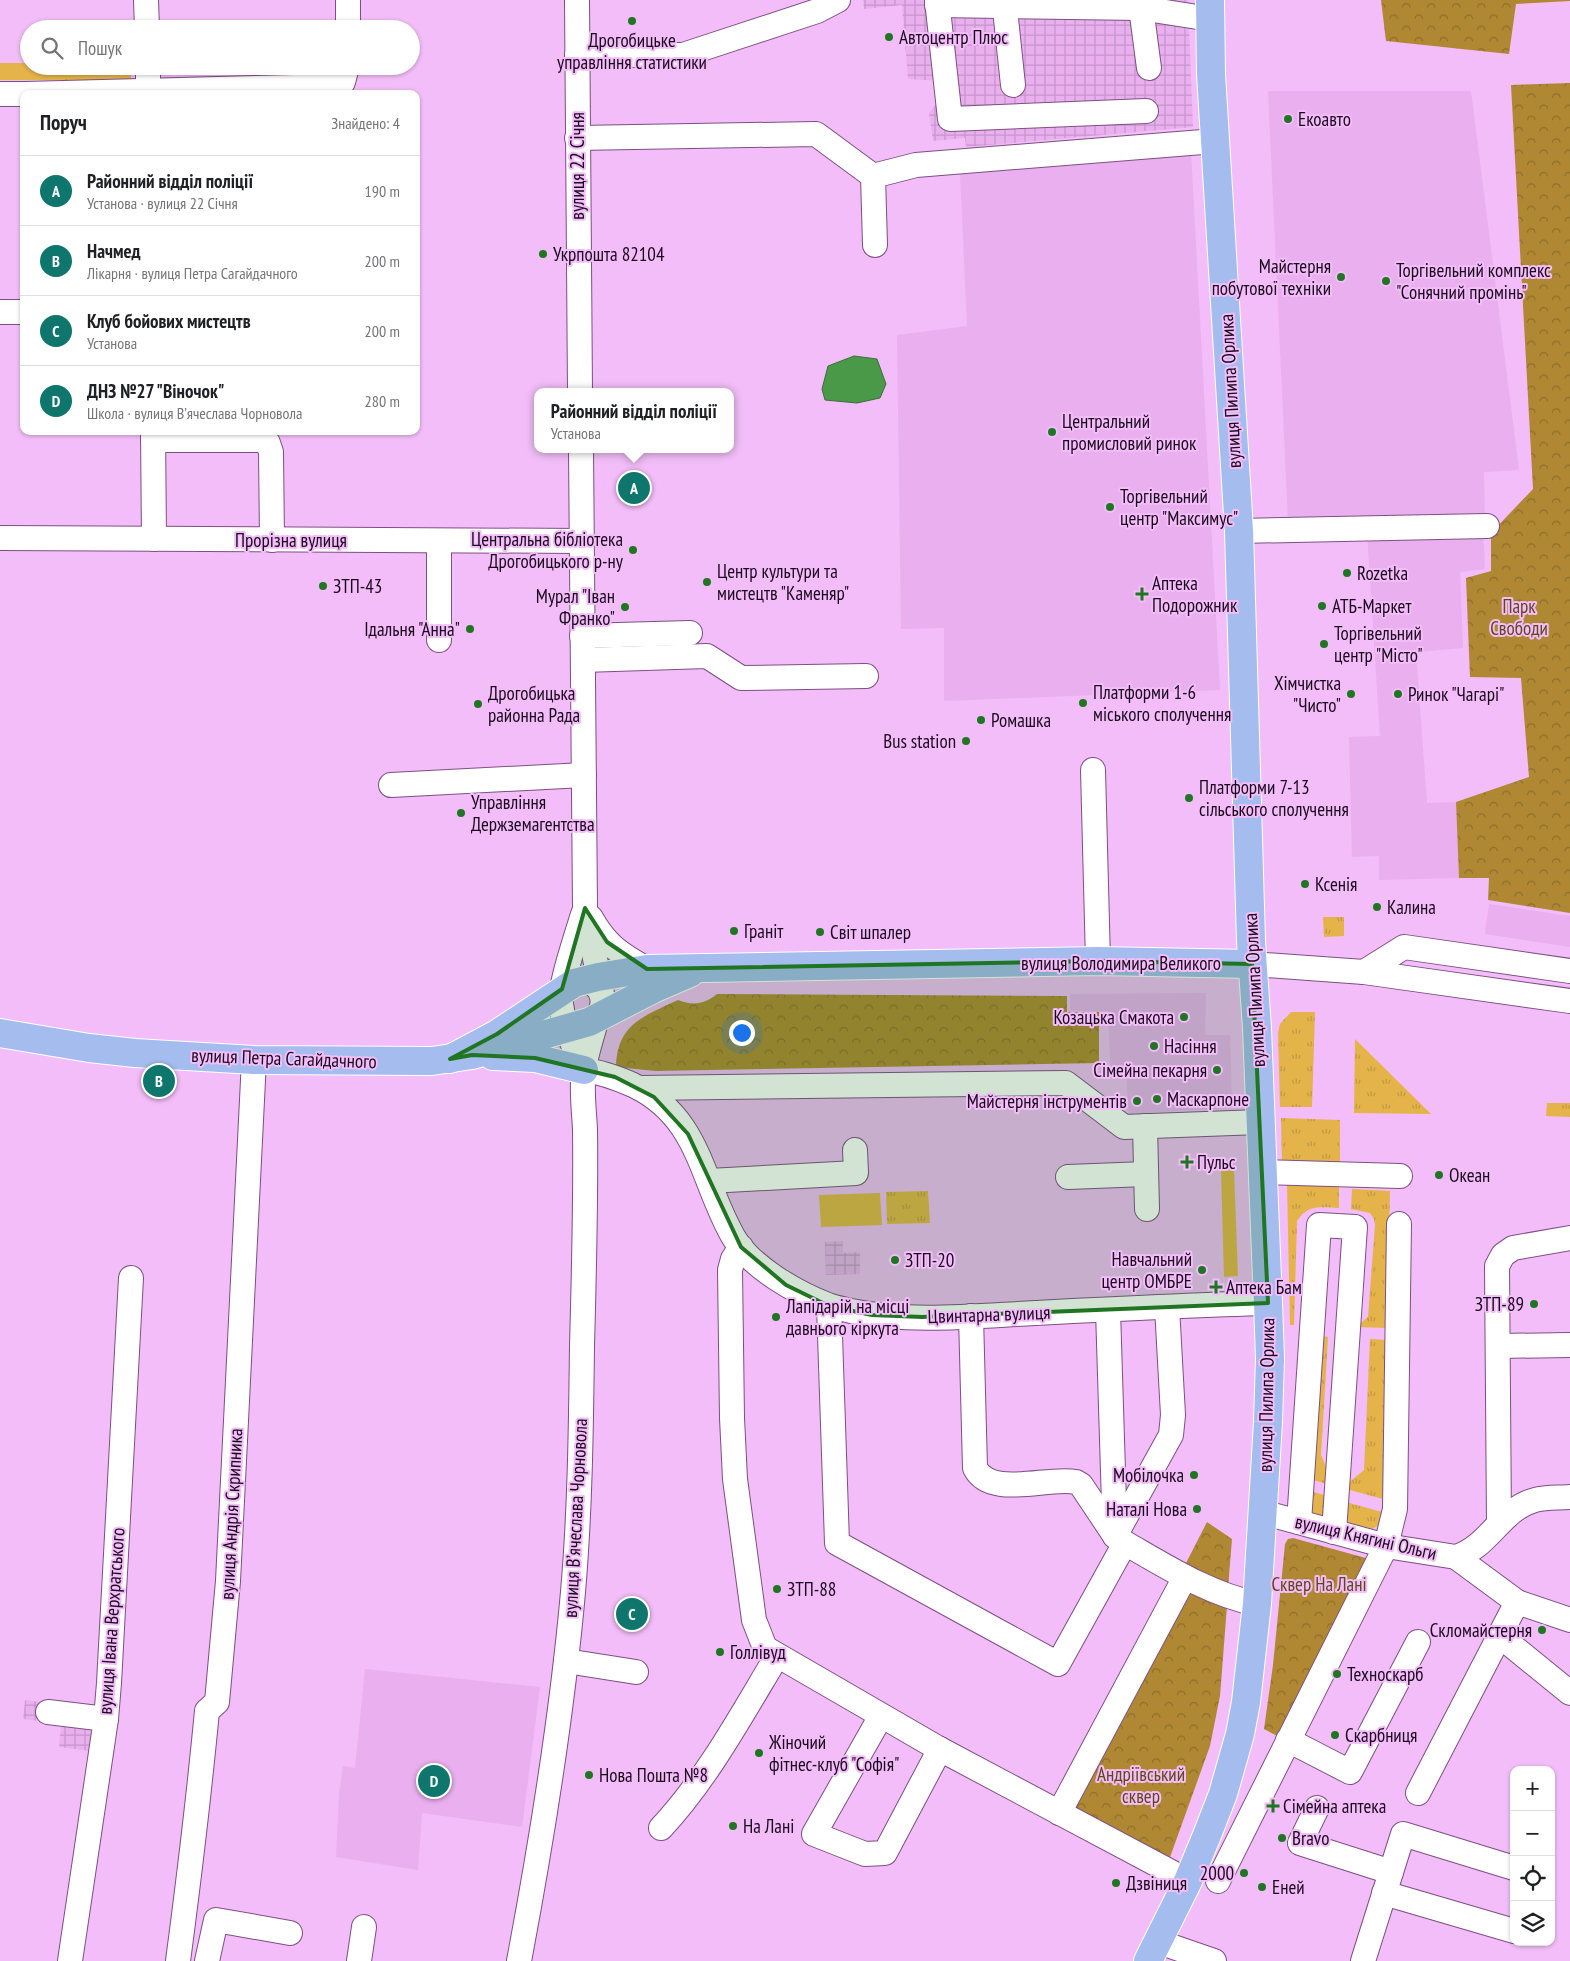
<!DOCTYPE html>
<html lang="uk">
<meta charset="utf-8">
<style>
:root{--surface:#fff;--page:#f6f6f6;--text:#202124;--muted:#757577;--line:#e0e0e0;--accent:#0f766e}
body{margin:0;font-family:"PT Sans Narrow",sans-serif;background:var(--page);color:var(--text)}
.controls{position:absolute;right:15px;bottom:15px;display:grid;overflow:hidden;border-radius:10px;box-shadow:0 1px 4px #0004}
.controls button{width:45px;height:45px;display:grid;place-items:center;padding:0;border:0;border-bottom:1px solid var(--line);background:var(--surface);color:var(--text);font:25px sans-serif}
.you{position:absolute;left:741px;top:1032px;width:18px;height:18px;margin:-12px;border:4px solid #fff;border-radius:50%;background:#1a73e8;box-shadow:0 0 0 8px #1a73e833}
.badge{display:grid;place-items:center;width:32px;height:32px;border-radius:50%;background:var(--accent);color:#fff;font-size:16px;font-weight:700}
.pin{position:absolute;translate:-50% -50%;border:2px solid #fff;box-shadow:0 1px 5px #0006}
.popup{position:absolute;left:534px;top:388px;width:200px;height:65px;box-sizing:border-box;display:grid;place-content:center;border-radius:10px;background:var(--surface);filter:drop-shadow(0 1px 4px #0005);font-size:16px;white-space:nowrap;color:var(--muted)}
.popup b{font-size:19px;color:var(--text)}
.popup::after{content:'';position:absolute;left:50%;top:100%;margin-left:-10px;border:10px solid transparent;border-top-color:var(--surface)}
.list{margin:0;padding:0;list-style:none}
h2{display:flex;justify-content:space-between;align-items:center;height:65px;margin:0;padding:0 20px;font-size:21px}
h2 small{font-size:16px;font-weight:400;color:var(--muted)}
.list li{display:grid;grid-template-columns:32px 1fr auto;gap:15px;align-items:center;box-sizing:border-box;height:70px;padding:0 20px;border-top:1px solid var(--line)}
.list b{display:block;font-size:19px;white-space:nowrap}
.list p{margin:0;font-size:16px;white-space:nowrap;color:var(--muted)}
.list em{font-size:16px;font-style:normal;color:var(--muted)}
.icon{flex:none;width:28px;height:28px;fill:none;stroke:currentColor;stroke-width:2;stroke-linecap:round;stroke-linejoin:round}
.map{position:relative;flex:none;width:1570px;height:1961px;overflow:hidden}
.search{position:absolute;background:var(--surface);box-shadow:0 1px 4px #0004;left:20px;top:20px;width:400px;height:55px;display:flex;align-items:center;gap:12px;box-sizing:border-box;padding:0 18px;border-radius:28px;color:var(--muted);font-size:19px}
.panel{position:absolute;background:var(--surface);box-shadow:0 1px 4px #0004;left:20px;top:90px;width:400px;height:345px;border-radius:10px}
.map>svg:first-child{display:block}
</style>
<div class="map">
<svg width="1570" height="1961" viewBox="0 0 1570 1961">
<defs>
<pattern id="industrial-grid" width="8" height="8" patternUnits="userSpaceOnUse" patternTransform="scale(1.25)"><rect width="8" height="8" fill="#e9afef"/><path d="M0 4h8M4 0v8" fill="none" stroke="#c795cc"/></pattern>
<pattern id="grass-tufts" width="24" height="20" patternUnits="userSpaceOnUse" patternTransform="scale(1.25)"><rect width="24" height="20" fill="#e4b34a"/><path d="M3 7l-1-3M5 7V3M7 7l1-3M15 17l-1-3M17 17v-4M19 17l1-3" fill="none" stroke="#c39840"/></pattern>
<pattern id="forest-crowns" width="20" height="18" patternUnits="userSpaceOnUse" patternTransform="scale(1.25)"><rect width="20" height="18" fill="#b08833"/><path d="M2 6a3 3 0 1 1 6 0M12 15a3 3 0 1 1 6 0" fill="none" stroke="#8e6d2a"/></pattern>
</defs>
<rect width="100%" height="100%" fill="#f2bdf8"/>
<g fill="#e9afef">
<polygon points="1268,91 1471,91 1519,470 1484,472 1485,523 1288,521"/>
<polygon points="1191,152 1220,690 944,701 944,628 901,629 897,335 967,326 960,172"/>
<polygon points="1483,530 1485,569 1460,572 1463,648 1416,652 1427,803 1456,802 1459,878 1379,880 1379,856 1352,857 1349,737 1380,736 1367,532"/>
<polygon points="1489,904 1570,916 1570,947 1485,934"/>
<polygon points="1206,993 1205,1035 1230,1035 1232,1108 1129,1114 1126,1074 1111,1075 1108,1011 1070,1011 1070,994"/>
<polygon points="365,1669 540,1687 522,1827 422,1813 418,1870 336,1857 339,1794 343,1766 355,1768"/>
</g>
<g fill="url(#industrial-grid)">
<polygon points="863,0 1188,0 1193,127 966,147 965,138 933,141 929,113 944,94 942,81 908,79 902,5 864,9"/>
<polygon points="843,1241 843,1253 860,1252 860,1274 826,1275 825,1242"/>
<polygon points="25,1700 41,1702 39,1721 23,1719"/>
<polygon points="61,1726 93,1730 90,1751 59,1747"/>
</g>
<g fill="url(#grass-tufts)">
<rect x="43" y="66" width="88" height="14"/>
<polygon points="1323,917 1344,917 1344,936 1324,937"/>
<polygon points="1291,1012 1315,1012 1312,1107 1280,1107 1278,1033 1280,1024"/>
<polygon points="1355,1039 1431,1114 1354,1113"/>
<polygon points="1547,1103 1570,1103 1570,1117 1546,1116"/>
<polygon points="1281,1118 1340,1120 1340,1167 1282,1165"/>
<path d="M1287,1183l52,1v24c-17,-1 -32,-4 -42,13l-3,104h-4z"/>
<polygon points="1352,1189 1390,1191 1387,1328 1356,1327 1368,1317 1375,1225 1374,1219 1370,1213 1351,1209"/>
<polygon points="928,1191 930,1223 887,1224 886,1192"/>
<polygon points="1320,1336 1328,1337 1321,1455 1330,1476 1330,1485 1310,1479"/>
<polygon points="1370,1339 1387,1340 1383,1499 1346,1489 1347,1484 1364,1470"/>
<polygon points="1310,1491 1331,1497 1325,1515 1316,1515 1311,1512"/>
<polygon points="1346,1502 1382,1512 1379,1525 1372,1529 1350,1523 1346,1520"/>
</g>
<g fill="url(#forest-crowns)">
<polygon points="1381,0 1570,0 1570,1 1516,4 1509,54 1386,41"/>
<polygon points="1570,83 1570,913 1488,900 1489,878 1459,878 1456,802 1529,777 1521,678 1470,677 1466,578 1491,571 1491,533 1533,489 1511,85"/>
<path d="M717,994l350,2v16h32v51l-444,8 -39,-4c1,-43 28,-51 62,-67 15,6 27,4 39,-6z"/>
<polygon points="1207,1522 1232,1539 1228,1588 1184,1567"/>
<polygon points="1293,1538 1373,1560 1283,1739 1264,1729 1273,1665 1285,1544 1288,1539"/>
<polygon points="1186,1589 1227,1606 1220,1696 1210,1746 1169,1860 1070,1807"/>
</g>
<g fill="#e4b34a">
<polygon points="0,63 29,63 29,66 43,66 43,80 0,80"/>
<polygon points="1234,1170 1238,1276 1224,1277 1221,1171"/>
<polygon points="880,1193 882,1225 821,1227 819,1195"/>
</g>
<polygon fill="#4a9948" stroke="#3c6e3b" points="854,356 877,359 886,384 880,398 857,403 825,400 822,389 828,366"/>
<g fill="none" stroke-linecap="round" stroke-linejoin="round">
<defs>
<g id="minor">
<polyline points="146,0 147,29"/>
<polyline points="577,0 580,392"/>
<polyline points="937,0 950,119 1146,111"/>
<polyline points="1004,0 1013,85"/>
<polyline points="1140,0 1149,68"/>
<polyline points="937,5 1140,8 1210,19"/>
<polyline points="348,29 348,0"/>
<polyline points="577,55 683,55 817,11 838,0"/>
<polyline points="148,66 148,94"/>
<polyline points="0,94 24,94"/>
<polyline points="25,94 335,86 343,82 347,66"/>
<polyline points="577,138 816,134 873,176 875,245"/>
<polyline points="873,176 916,165 1215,141"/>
<polyline points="0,312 24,312"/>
<polyline points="153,431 154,539"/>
<polyline points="153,440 260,440 268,443 271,452 272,540"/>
<polyline points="581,449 585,908 602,994"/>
<polyline points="1239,531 1487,526"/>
<polyline points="0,538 582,541"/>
<polyline points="582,636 690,633"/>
<polyline points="439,640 439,541"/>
<polyline points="583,660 707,656 741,678 866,676"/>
<polyline points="1093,770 1098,961"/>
<polyline points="391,785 584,775"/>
<path d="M583,914c-6,21 -24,72 -22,90 3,23 14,45 23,66"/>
<path d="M591,918c15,27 29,36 56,51"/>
<polyline points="1252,964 1364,972 1570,1001"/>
<polyline points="1364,972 1404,947 1570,971"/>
<path d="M584,1070c18,2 33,8 49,15 68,32 68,97 101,153 18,30 63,55 94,67 7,3 16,4 23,6 60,12 124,5 184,2 78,-4 155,-8 233,-10"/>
<polyline points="639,1088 1066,1083 1124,1127 1260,1122"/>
<polyline points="1145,1126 1147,1209"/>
<polyline points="1262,1172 1400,1176"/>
<polyline points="1068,1177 1146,1174"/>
<polyline points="709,1181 856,1173 855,1150"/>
<polyline points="741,1247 733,1259 730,1270 732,1418 735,1479 754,1620 765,1648 936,1747 1188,1881"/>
<polyline points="829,1306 837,1543 1058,1664 1125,1543 1115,1536 1171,1435 1173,1415 1167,1307"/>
<polyline points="1108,1310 1115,1536"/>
<path d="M971,1316l4,152c16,31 73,8 101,14l5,3 34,51"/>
<polyline points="1498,1346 1570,1345"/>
<path d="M1262,1512l124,34 70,11c33,-10 45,-48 79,-57 11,-3 23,-2 35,-3"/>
<polyline points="1299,1522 1319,1225 1355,1227 1334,1532"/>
<polyline points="1499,1523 1497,1266 1503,1255 1513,1248 1570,1238"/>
<path d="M1125,1543c42,24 84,51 132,61"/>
<polyline points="1517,1602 1570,1620"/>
<polyline points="1500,1636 1570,1693"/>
<polyline points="566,1661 636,1672"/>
<polyline points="48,1712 106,1719"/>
<polyline points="881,1716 814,1834 865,1854 885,1853 940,1749"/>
<polyline points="1288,1740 1350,1772 1418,1642"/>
<polyline points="1418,1793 1517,1602 1456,1557"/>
<polyline points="1317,1808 1300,1843 1391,1872"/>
<polyline points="1059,1813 1185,1577"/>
<path d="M661,1828c46,-49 81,-114 116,-172"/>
<polyline points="1218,1881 1386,1546 1395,1509 1399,1224"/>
<polyline points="1384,1893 1514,1931"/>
<polyline points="1159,1942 1214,1961"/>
<polyline points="70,1961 106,1719 109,1683 131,1278"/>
<path d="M178,1961c11,-83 21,-166 29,-250l10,-9 11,-121 26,-521"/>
<polyline points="207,1961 216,1920 290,1933"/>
<polyline points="359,1961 364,1927"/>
<path d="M519,1961c23,-122 43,-245 54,-369 7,-81 8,-164 9,-246 2,-72 4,-144 3,-217 -1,-19 -4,-41 -1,-60 2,-15 7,-29 11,-44 2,-10 10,-17 7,-28 -2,-11 -12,-16 -22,-16"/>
<polyline points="1363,1961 1403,1834 1514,1868"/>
</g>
<g id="major">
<polyline points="0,1033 89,1048 135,1053 254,1060 432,1061 472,1055 589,1022 653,989 690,973"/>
<polyline points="493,1056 535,1058 584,1070"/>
<polyline points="450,1059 497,1034 574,983 598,977 647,969 1098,961 1252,964"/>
<polyline points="1148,1961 1188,1881 1207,1835 1223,1794 1240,1734 1246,1702 1257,1604 1268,1422 1270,1358 1268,1303 1257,1028 1251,941 1239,531 1211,74 1210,0"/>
</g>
</defs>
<use href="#minor" stroke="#7e4f83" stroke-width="26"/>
<use href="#major" stroke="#fff" stroke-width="30"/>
<use href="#minor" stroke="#fff" stroke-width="24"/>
<use href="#major" stroke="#a4bcee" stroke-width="28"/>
</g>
<path fill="#1f7521" fill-opacity="0.2" stroke="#1f7521" stroke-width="4" stroke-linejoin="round" d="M585,908l22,34 40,27 451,-8 154,3 16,339 -346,14 -50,-2 -43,-9 -43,-21 -45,-38 -53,-113 -34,-37 -39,-20 -80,-19 -63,-3 -22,4 47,-25 65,-45z"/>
<g fill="#1f7521" stroke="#f2bdf8" stroke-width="2">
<circle cx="632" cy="21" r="5"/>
<circle cx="889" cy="37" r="5"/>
<circle cx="1288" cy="119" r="5"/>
<circle cx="543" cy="254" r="5"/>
<circle cx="1341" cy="277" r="5"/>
<circle cx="1386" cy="281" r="5"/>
<circle cx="1052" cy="432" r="5"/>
<circle cx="1110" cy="507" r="5"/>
<circle cx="633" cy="550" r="5"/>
<circle cx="1347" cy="573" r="5"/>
<circle cx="707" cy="582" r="5"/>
<circle cx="323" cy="586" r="5"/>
<path d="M1139.5 586.5h5v5h5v5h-5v5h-5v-5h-5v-5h5z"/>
<circle cx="1322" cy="606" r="5"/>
<circle cx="625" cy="607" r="5"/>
<circle cx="470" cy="629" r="5"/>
<circle cx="1324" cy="644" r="5"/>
<circle cx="1351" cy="694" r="5"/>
<circle cx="1398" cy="694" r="5"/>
<circle cx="1083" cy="703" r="5"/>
<circle cx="478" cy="704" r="5"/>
<circle cx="981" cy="720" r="5"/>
<circle cx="966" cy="741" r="5"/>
<circle cx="1189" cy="798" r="5"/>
<circle cx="461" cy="813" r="5"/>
<circle cx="1305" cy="884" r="5"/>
<circle cx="1377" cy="907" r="5"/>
<circle cx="734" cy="931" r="5"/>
<circle cx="820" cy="932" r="5"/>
<circle cx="1184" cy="1017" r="5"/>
<circle cx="1154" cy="1046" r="5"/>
<circle cx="1217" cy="1070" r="5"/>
<circle cx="1157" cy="1099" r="5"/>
<circle cx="1137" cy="1101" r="5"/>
<path d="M1184.5 1154.5h5v5h5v5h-5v5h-5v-5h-5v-5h5z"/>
<circle cx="1439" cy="1175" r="5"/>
<circle cx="895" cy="1260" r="5"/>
<circle cx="1202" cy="1270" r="5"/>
<path d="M1213.5 1279.5h5v5h5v5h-5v5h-5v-5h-5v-5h5z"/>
<circle cx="1534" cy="1304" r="5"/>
<circle cx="776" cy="1317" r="5"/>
<circle cx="1194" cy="1475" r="5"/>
<circle cx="1197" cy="1509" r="5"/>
<circle cx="777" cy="1589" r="5"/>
<circle cx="1542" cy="1630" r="5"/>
<circle cx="720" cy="1652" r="5"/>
<circle cx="1337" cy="1674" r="5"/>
<circle cx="1335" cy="1735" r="5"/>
<circle cx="759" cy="1753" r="5"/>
<circle cx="589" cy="1775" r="5"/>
<path d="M1270.5 1798.5h5v5h5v5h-5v5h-5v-5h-5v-5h5z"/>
<circle cx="733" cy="1826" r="5"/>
<circle cx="1282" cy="1838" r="5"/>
<circle cx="1244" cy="1873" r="5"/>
<circle cx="1116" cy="1883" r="5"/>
<circle cx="1262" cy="1887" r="5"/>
</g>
<g text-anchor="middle" stroke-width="4" stroke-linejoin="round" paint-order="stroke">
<g font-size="19" fill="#1a081c" stroke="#f2bdf8" text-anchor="start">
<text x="899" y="44">Автоцентр Плюс</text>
<text x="632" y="47" text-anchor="middle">Дрогобицьке<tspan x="632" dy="22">управління статистики</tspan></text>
<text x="1298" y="126">Екоавто</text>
<text x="553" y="261">Укрпошта 82104</text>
<text x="1331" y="273" text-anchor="end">Майстерня<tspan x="1331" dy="22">побутової техніки</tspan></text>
<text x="1396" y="277">Торгівельний комплекс<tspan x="1396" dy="22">"Сонячний промінь"</tspan></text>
<text x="1062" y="428">Центральний<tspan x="1062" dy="22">промисловий ринок</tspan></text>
<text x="1120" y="503">Торгівельний<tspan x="1120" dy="22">центр "Максимус"</tspan></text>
<text x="623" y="546" text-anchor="end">Центральна бібліотека<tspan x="623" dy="22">Дрогобицького р-ну</tspan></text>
<text x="717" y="578">Центр культури та<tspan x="717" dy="22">мистецтв "Каменяр"</tspan></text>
<text x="1357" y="580">Rozetka</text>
<text x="1152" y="590">Аптека<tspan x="1152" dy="22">Подорожник</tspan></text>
<text x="333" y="593">ЗТП-43</text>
<text x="615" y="603" text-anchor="end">Мурал "Іван<tspan x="615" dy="22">Франко"</tspan></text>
<text x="1332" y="613">АТБ-Маркет</text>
<text x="460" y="636" text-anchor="end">Ідальня "Анна"</text>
<text x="1334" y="640">Торгівельний<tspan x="1334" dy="22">центр "Місто"</tspan></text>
<text x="1341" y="690" text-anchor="end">Хімчистка<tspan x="1341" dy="22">"Чисто"</tspan></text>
<text x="1093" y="699">Платформи 1-6<tspan x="1093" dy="22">міського сполучення</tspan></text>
<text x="488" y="700">Дрогобицька<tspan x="488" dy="22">районна Рада</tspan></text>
<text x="1408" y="701">Ринок "Чагарі"</text>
<text x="991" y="727">Ромашка</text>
<text x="956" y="748" text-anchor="end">Bus station</text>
<text x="1199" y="794">Платформи 7-13<tspan x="1199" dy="22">сільського сполучення</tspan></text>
<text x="471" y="809">Управління<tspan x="471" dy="22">Держземагентства</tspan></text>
<text x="1315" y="891">Ксенія</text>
<text x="1387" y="914">Калина</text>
<text x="744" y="938">Граніт</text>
<text x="830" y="939">Світ шпалер</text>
<text x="1174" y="1024" text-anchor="end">Козацька Смакота</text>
<text x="1164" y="1053">Насіння</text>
<text x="1207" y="1077" text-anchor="end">Сімейна пекарня</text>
<text x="1167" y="1106">Маскарпоне</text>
<text x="1127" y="1108" text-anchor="end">Майстерня інструментів</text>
<text x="1197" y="1169">Пульс</text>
<text x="1449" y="1182">Океан</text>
<text x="1192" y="1266" text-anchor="end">Навчальний<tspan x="1192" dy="22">центр ОМБРЕ</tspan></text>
<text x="905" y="1267">ЗТП-20</text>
<text x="1226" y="1294">Аптека Бам</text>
<text x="1524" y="1311" text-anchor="end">ЗТП-89</text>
<text x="786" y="1313">Лапідарій на місці<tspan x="786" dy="22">давнього кіркута</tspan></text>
<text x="1184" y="1482" text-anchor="end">Мобілочка</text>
<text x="1187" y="1516" text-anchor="end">Наталі Нова</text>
<text x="787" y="1596">ЗТП-88</text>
<text x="1532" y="1637" text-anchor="end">Скломайстерня</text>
<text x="730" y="1659">Голлівуд</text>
<text x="1347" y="1681">Техноскарб</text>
<text x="1345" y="1742">Скарбниця</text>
<text x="769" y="1749">Жіночий<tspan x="769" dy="22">фітнес-клуб "Софія"</tspan></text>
<text x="599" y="1782">Нова Пошта №8</text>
<text x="1283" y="1813">Сімейна аптека</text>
<text x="743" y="1833">На Лані</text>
<text x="1292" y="1845">Bravo</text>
<text x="1234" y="1880" text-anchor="end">2000</text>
<text x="1126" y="1890">Дзвіниця</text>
<text x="1272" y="1894">Еней</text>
</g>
<g font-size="19" fill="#1a081c" stroke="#f2bdf8">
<text transform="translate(577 166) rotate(-90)" y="7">вулиця 22 Січня</text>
<text transform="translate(1230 391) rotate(-93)" y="7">вулиця Пилипа Орлика</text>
<text x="291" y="547">Прорізна вулиця</text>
<text x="1121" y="970">вулиця Володимира Великого</text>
<text transform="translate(1254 990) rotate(-93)" y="7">вулиця Пилипа Орлика</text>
<text transform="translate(284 1058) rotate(2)" y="7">вулиця Петра Сагайдачного</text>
<text transform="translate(989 1314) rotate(-2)" y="7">Цвинтарна вулиця</text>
<text transform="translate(1266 1395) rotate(-89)" y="7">вулиця Пилипа Орлика</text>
<text transform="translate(231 1514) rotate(-87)" y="7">вулиця Андрія Скрипника</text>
<text transform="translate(575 1518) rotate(-87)" y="7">вулиця Вʼячеслава Чорновола</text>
<text transform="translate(1366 1537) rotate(13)" y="7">вулиця Княгині Ольги</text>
<text transform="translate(111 1621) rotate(-86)" y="7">вулиця Івана Верхратського</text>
</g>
<g font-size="19" fill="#5e481b" stroke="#f2bdf8">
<text x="1519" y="613">Парк<tspan x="1519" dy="22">Свободи</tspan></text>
<text x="1319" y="1591">Сквер На Лані</text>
<text x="1141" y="1781">Андріївський<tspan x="1141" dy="22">сквер</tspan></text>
</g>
</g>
</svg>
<div class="controls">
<button>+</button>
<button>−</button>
<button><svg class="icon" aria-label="locate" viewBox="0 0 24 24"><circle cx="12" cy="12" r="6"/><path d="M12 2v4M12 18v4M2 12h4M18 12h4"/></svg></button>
<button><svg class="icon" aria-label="layers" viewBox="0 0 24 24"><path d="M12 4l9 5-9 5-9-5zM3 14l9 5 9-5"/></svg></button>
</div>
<div class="you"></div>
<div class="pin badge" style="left:634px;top:488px">A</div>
<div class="popup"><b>Районний відділ поліції</b>Установа</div>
<div class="pin badge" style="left:159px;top:1081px">B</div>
<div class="pin badge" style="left:632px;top:1614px">C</div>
<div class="pin badge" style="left:434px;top:1781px">D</div>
<div class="search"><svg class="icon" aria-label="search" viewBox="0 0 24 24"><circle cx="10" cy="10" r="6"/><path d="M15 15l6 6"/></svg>Пошук</div>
<section class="panel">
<h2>Поруч<small>Знайдено: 4</small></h2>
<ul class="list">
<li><span class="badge">A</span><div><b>Районний відділ поліції</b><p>Установа · вулиця 22 Січня</p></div><em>190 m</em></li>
<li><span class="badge">B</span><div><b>Начмед</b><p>Лікарня · вулиця Петра Сагайдачного</p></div><em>200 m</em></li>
<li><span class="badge">C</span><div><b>Клуб бойових мистецтв</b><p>Установа</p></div><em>200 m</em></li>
<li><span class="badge">D</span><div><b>ДНЗ №27 &quot;Віночок&quot;</b><p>Школа · вулиця Вʼячеслава Чорновола</p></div><em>280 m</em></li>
</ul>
</section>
</div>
